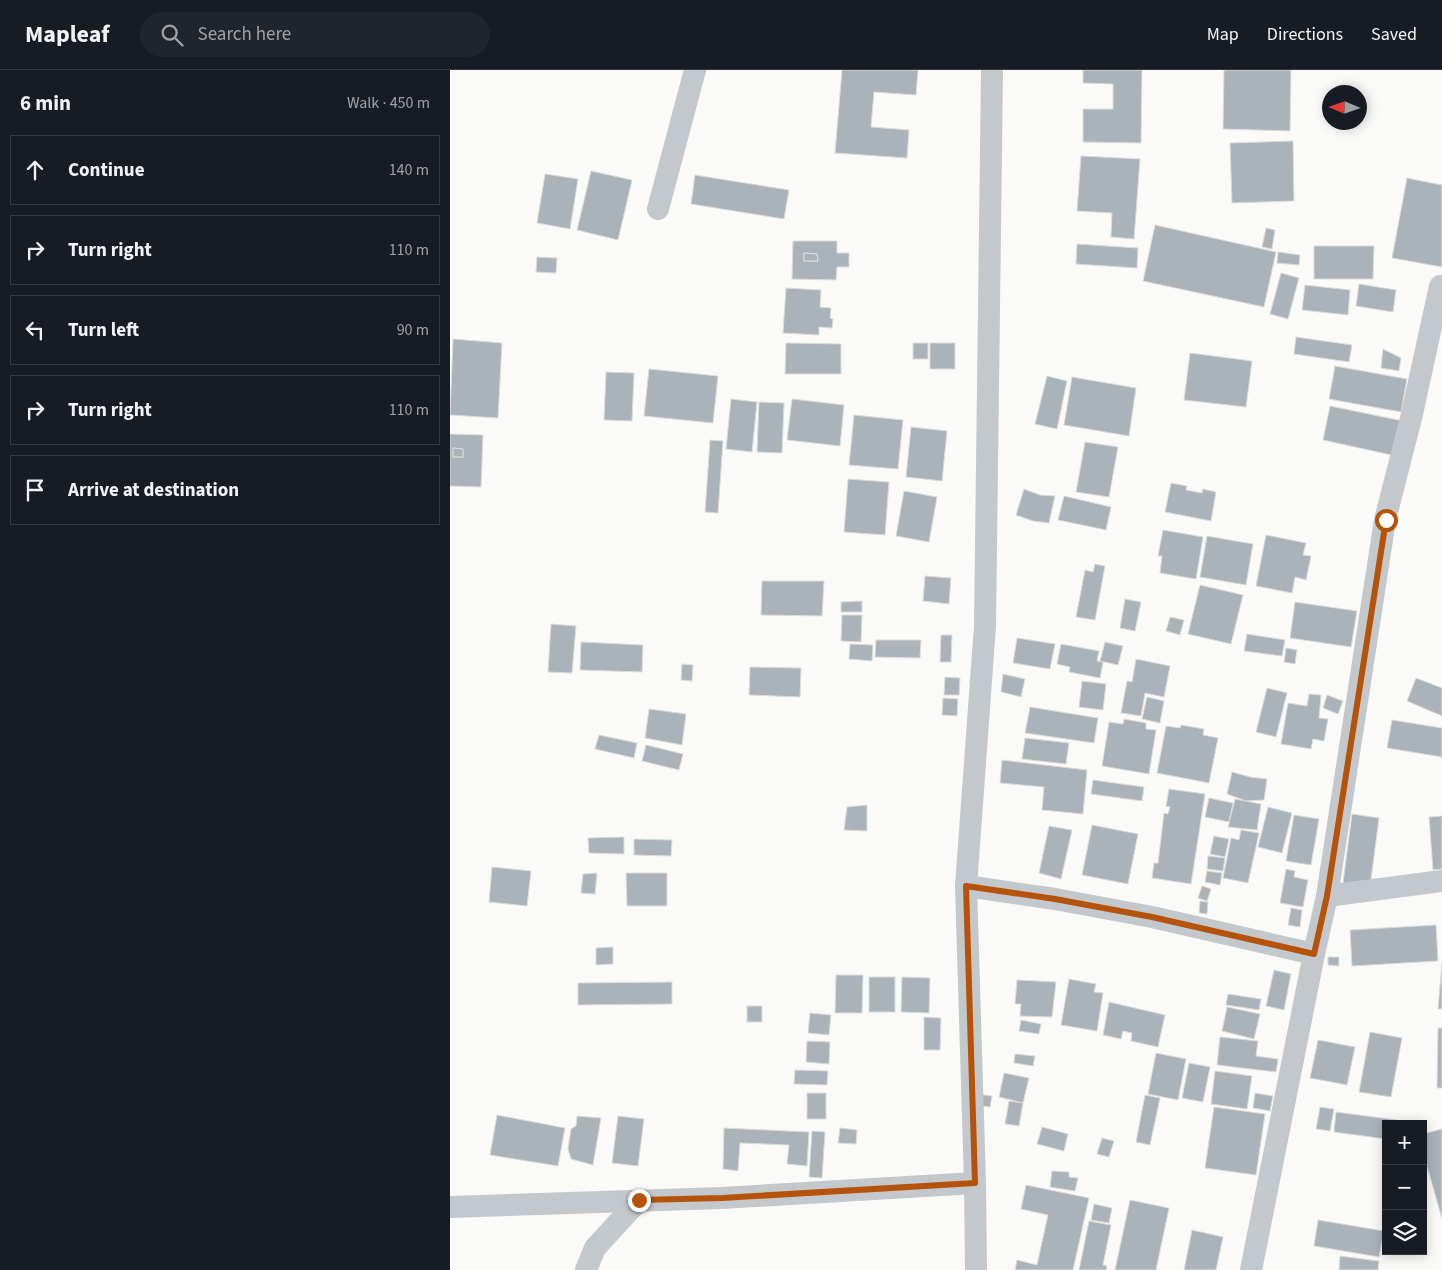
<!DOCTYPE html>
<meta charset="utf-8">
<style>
:root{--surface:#171b24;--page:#20242c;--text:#f1f3f6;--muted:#9ea1a6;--line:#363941}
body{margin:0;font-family:"Source Sans 3",sans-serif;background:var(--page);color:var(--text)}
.controls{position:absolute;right:15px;bottom:15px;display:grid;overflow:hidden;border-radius:0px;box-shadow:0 2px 12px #0003}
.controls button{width:45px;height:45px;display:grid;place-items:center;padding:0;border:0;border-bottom:1px solid var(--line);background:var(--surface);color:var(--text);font:25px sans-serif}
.compass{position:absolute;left:872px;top:15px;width:45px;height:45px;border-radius:50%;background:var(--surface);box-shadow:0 2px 12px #0003;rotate:272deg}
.stop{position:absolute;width:15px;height:15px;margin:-11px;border:4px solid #b45309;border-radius:50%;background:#fff}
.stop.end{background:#b45309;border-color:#fff;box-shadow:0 1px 5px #0008}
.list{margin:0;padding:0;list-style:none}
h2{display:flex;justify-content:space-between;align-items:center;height:65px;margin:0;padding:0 20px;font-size:21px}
h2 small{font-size:16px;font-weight:400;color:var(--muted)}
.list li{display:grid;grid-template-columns:32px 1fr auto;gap:15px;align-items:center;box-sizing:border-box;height:70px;margin:0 10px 10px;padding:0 10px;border:1px solid var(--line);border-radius:0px}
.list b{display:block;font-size:19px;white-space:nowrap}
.list em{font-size:16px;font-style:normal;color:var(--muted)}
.icon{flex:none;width:28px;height:28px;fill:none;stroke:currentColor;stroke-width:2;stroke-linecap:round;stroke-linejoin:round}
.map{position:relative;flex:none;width:992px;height:1200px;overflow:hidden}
header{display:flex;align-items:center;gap:30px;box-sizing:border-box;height:70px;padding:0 25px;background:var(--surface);border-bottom:1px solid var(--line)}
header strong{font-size:24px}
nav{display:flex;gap:28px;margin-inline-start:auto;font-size:18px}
.search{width:350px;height:45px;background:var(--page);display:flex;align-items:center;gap:12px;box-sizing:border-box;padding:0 18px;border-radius:28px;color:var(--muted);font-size:19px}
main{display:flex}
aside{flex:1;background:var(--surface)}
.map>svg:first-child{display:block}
</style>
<header>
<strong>Mapleaf</strong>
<div class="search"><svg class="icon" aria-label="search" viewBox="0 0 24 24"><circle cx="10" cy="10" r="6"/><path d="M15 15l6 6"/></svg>Search here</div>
<nav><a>Map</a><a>Directions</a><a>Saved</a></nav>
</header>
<main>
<aside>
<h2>6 min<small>Walk · 450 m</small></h2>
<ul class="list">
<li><svg class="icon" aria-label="ahead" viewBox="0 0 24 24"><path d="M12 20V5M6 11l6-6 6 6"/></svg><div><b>Continue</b></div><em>140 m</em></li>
<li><svg class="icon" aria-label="right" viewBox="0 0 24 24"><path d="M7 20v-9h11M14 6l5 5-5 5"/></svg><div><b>Turn right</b></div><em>110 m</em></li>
<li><svg class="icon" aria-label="left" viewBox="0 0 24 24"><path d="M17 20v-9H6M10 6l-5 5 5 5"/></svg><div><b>Turn left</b></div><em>90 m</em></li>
<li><svg class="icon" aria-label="right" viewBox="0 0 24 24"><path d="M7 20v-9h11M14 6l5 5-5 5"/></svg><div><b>Turn right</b></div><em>110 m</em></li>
<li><svg class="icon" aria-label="arrive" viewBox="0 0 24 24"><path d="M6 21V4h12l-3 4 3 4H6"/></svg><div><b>Arrive at destination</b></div></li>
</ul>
</aside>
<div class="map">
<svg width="992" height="1200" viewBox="0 0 992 1200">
<rect width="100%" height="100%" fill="#fafaf8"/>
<g fill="#aab3b9" stroke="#dcdcda" fill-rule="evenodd">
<polygon points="392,0 468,0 466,25 424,22 421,57 459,60 457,88 385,83"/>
<polygon points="633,0 692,0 691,73 633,72 633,39 663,39 663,14 633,13"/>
<polygon points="774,0 841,0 840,61 773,59"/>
<polygon points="843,71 844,131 782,133 780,73"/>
<polygon points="631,86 690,89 684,169 661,167 662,143 627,141"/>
<polygon points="141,101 182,110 168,170 127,160"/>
<polygon points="95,104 128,109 120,159 87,153"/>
<polygon points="245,105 339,120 334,149 241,134"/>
<polygon points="957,108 992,115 992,197 942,188"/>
<polygon points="705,155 826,182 814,237 693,211"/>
<polygon points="816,158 825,160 822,179 812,177"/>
<path d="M343,171h44v12h12v14h-12l-1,13 -44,-1zM354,183l13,1 1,7h-14z"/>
<polygon points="627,174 688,178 687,198 626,194"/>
<polygon points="864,176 924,176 923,209 864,209"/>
<polygon points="828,182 850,185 849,195 827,193"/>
<polygon points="354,183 367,184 368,191 354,191"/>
<polygon points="87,187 107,188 106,203 86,202"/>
<polygon points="831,203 849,208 838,249 820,244"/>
<polygon points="909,214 946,220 943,242 906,236"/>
<polygon points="855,215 900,220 898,245 852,240"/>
<polygon points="336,218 371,220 370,237 381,238 380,248 383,249 382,258 369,257 369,265 333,263"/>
<polygon points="846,267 902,275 899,292 844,284"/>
<polygon points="3,269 52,273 48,348 0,345"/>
<polygon points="336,273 391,274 391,304 335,304"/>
<rect x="463" y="273" width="15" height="16"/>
<rect x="480" y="273" width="25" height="26"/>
<polygon points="933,279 951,288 949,301 931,298"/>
<polygon points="740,283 802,291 796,337 734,330"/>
<polygon points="885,296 957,309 951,342 879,329"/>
<polygon points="199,299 268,306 263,353 194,346"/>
<polygon points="156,302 184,303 182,351 154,350"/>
<polygon points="597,306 617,311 607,359 585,354"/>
<polygon points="622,307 686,318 679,366 614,355"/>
<polygon points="281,329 307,332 302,382 276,379"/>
<polygon points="342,329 394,335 390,376 337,370"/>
<polygon points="309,332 334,333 332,383 307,382"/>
<polygon points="880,336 953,351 946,386 873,370"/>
<polygon points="404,345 453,350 448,399 399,395"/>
<polygon points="461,357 497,361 492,411 456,407"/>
<path d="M0,364l33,1 -2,52 -31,-1zM3,378l10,1v8h-10z"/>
<polygon points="260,370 273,371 268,443 255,442"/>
<polygon points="635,372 668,377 659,427 626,422"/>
<polygon points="3,378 13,379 13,387 3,387"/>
<polygon points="398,409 439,412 435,465 394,462"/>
<polygon points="721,413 737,416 736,420 752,423 753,419 766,422 761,451 715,442"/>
<polygon points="574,419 590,425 605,426 599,453 583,451 566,445"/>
<polygon points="454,421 487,427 479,472 446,466"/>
<polygon points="614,426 661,437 656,460 608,450"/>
<polygon points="713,460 753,467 746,509 710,503 712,486 708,486"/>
<polygon points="816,465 856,473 853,485 861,486 856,510 845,507 842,523 806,516"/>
<polygon points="757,466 803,474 796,515 750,507"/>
<polygon points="645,494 655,496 645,550 626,547 635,500 643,502"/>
<polygon points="475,506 501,508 499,534 473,531"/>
<polygon points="312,511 374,511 372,546 311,545"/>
<polygon points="750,515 793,525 781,574 738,564"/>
<polygon points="675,529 691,532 685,561 670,558"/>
<polygon points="412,531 412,542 391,542 391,532"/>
<polygon points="845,532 907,541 901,577 840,568"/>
<polygon points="392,545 412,545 411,572 391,571"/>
<polygon points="720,547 734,550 730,565 716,561"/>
<polygon points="101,554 126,556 122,603 98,602"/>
<polygon points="797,564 835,570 832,586 794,581"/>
<polygon points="491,565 502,565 501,592 490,592"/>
<polygon points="567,568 605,574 600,599 563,593"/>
<polygon points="426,570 471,570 470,588 425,587"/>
<polygon points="131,572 193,575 192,602 130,600"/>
<polygon points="655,572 673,576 668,595 650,591"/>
<polygon points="400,574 423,575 422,591 399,589"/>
<polygon points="611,574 649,581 647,591 653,592 650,608 619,602 620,597 607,594"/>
<polygon points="836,578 847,580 845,594 834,592"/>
<polygon points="686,589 720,596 714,627 695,623 691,646 671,643 677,611 682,612"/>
<polygon points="232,594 243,595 242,611 231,610"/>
<polygon points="300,597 351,598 350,627 299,625"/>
<polygon points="553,604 575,609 571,627 551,622"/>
<polygon points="495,607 510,608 509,625 494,625"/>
<polygon points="966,608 992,618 992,646 957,631"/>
<polygon points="632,611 656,614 653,640 629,637"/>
<polygon points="817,618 837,623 826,667 806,662"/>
<polygon points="859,624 871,625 869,648 878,649 874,671 863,669 861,679 831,674 838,633 857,636"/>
<polygon points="877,625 893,631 888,644 873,638"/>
<polygon points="697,627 714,631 710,653 692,649"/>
<polygon points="493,628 508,629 507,646 492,645"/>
<polygon points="580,637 648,648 644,673 575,663"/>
<polygon points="199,639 236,644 232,675 195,668"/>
<polygon points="674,649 696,653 696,659 706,660 699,704 652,696 659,652 673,654"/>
<polygon points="942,650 992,658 992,687 937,678"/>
<polygon points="731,655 754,659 753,665 768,668 759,713 707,703 716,656 730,658"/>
<polygon points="149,665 187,673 184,688 145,679"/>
<polygon points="575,668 619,673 616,694 572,689"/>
<polygon points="196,675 233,684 229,700 192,691"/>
<polygon points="552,690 637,700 633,744 592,740 594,717 550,713"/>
<polygon points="782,702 800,707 817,709 814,730 796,731 777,724"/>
<polygon points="643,710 694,717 692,731 641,724"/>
<polygon points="719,719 755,724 741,814 702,808 704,793 708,793 714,743 718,744 720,737 716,736"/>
<polygon points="759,728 783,733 779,752 755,747"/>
<polygon points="785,729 811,734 807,760 778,757"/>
<polygon points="417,735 417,761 394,760 397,737"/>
<polygon points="818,737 842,743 832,783 808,777"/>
<polygon points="902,744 929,748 920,817 893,813"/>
<polygon points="844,745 869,749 861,795 836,791"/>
<polygon points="992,746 992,799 983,800 979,747"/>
<polygon points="642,755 688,764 678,814 632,805"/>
<polygon points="599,756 622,760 611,809 589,803"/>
<polygon points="791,760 809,763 798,813 773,808 781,768 789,770"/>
<polygon points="764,766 779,769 775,787 760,784"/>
<polygon points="174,767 174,784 139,783 138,768"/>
<polygon points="184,769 222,770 221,786 184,785"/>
<polygon points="758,786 775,788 773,801 757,799"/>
<polygon points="42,797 81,801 77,836 39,832"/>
<polygon points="836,799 845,801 844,807 858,810 853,837 830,833"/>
<polygon points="757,801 772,803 770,815 755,812"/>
<polygon points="147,803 145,824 131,823 133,804"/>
<polygon points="176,803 217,803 217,836 177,836"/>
<polygon points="752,816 761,819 757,831 748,828"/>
<polygon points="750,831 758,832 757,844 749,843"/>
<polygon points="841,838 852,840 850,857 838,855"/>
<polygon points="986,855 988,891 902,896 900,860"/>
<polygon points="163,877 163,894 146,895 146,878"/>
<polygon points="878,887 889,887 889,896 878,895"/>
<polygon points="992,892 992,939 988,939"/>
<polygon points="824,900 841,904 834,940 816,936"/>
<polygon points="386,905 413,905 412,943 385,943"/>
<rect x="419" y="907" width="26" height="35"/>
<polygon points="452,907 480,908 479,943 451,942"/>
<polygon points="619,909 646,914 644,922 653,923 647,961 611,955"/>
<polygon points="567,910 606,912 602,947 570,946 571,934 565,934"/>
<polygon points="222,912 222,934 128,935 128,913"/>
<polygon points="778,924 811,929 809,940 776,935"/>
<polygon points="659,932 715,945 708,977 681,971 682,963 673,961 671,969 653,965"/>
<rect x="297" y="936" width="15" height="16"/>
<polygon points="777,937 810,944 804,969 772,961"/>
<polygon points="360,943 381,945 379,965 358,963"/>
<polygon points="474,947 491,948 490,980 474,980"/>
<polygon points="571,950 591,954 589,964 569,961"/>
<polygon points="988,958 992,958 992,1018 987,1018"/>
<polygon points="920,962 952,968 941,1027 909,1022"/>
<polygon points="770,967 808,971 806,986 828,989 826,1002 767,995"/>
<polygon points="868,970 905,977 897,1015 860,1008"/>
<polygon points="357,971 380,972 379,994 356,992"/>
<polygon points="706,983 736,989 728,1030 698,1024"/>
<polygon points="565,984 585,986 583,996 564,993"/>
<polygon points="739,993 760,997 753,1032 732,1028"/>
<polygon points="345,1000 378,1001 377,1015 344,1014"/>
<polygon points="765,1001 802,1006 797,1039 761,1034"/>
<polygon points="554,1003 579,1008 573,1033 549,1027"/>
<rect x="357" y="1023" width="19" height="26"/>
<polygon points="805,1023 823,1026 820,1041 803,1038"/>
<polygon points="527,1024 542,1026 540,1037 525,1035"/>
<polygon points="695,1025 710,1028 700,1075 686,1072"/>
<polygon points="559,1031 573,1033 569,1056 555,1054"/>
<polygon points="764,1037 815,1044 806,1105 755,1098"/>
<polygon points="870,1037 884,1039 880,1061 866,1059"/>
<polygon points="886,1042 947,1050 946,1054 936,1054 936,1069 884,1062"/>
<polygon points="47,1045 115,1058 108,1096 40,1085"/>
<polygon points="127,1046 151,1048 143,1095 121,1089 118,1079 121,1059 126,1056"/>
<polygon points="168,1046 194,1049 188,1096 162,1093"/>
<polygon points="592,1057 618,1064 614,1081 587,1074"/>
<polygon points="274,1058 359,1062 357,1096 337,1094 339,1075 290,1073 288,1101 273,1099"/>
<polygon points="390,1058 407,1060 406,1074 388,1073"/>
<polygon points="992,1059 992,1149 973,1082 973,1064"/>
<polygon points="362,1061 375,1062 372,1108 359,1107"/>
<polygon points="652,1068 664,1071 659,1087 647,1084"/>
<polygon points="936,1092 936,1143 934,1143"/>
<polygon points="602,1101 619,1102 619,1107 628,1108 625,1121 600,1117"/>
<polygon points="576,1115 639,1128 623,1200 565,1200 567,1190 587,1195 598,1145 571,1139"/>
<polygon points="680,1130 719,1138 706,1200 665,1200"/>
<polygon points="644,1134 662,1138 659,1153 641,1150"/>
<polygon points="868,1150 934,1161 929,1187 864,1176"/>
<polygon points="639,1151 661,1155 653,1195 657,1196 656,1200 629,1200"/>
<polygon points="742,1160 773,1167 766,1200 734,1200"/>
<polygon points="890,1186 929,1191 928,1200 889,1200"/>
</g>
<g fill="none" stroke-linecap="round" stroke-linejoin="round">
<g stroke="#c3c8cc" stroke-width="22">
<polyline points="208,139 245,0"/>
<polyline points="516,816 605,829 702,847 864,884 877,826 935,450 962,344 990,216 992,216"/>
<polyline points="877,826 992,811"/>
<polyline points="0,1137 272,1128 525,1113"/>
<polyline points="136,1200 145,1178 189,1130"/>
<polyline points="526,1200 525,1113 516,816 535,556 542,0"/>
<polyline points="801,1200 864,884"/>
</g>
</g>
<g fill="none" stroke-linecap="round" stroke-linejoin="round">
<polyline stroke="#b45309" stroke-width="6" points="189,1130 272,1128 525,1113 516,816 605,829 702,847 864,884 877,826 936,450"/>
</g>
</svg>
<div class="controls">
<button>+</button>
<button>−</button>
<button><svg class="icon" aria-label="layers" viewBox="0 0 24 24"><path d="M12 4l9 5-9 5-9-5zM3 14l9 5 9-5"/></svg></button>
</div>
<svg class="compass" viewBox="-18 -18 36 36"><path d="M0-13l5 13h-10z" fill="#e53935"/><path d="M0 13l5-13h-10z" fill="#9ea1a6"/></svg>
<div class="stop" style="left:936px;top:450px"></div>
<div class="stop end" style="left:189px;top:1130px"></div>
</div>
</main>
